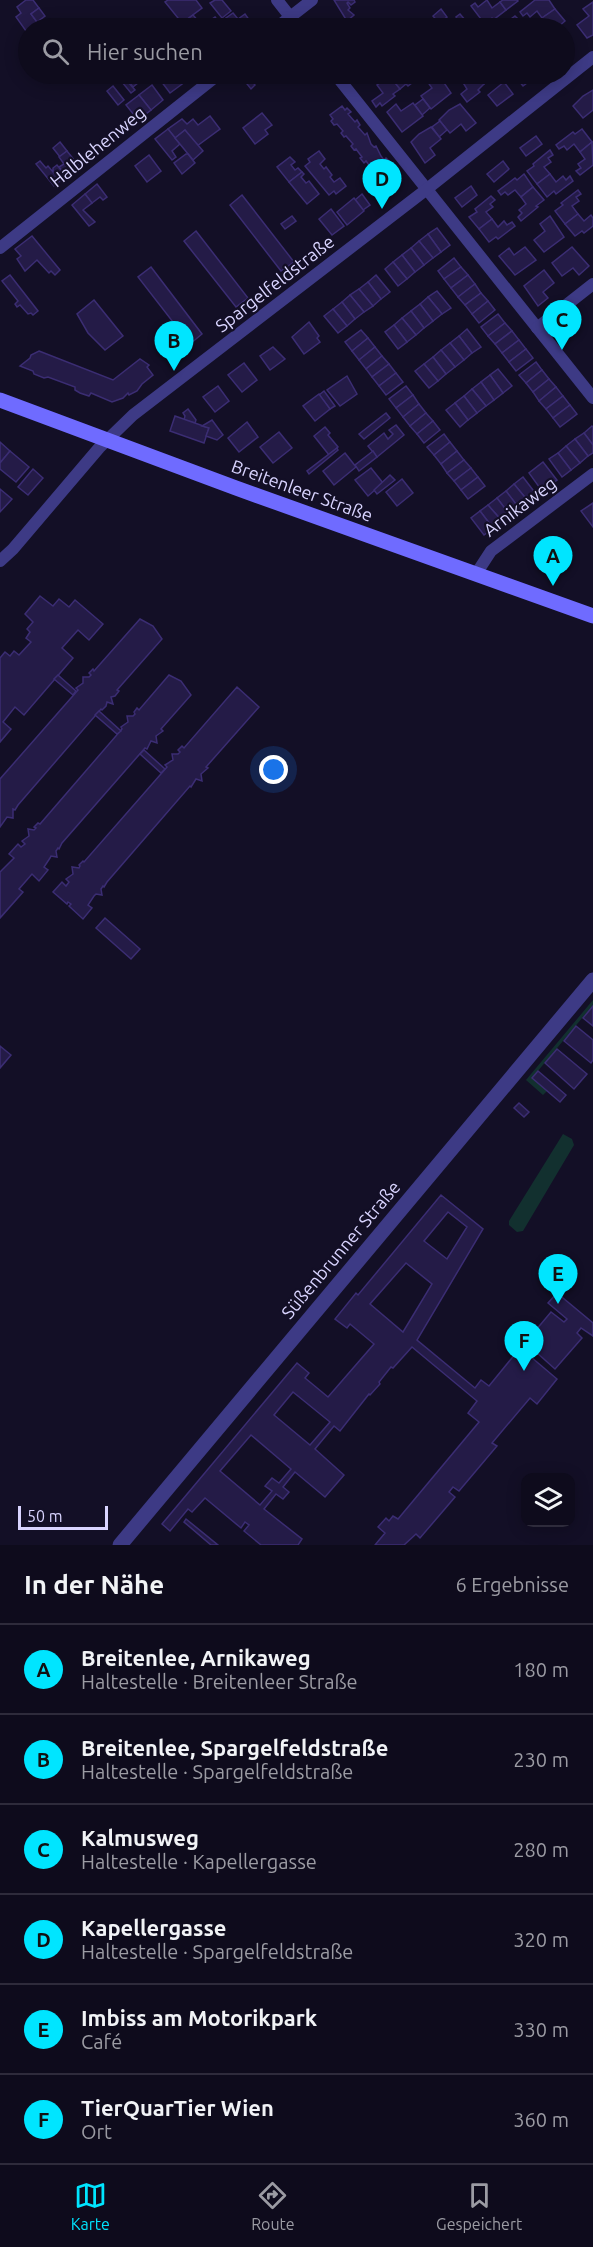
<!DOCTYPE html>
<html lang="de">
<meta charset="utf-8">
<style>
:root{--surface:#0e0b1c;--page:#171425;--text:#f1f3f6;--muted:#9b9ba3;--line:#2e2b3b;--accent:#00e5ff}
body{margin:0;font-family:Ubuntu,sans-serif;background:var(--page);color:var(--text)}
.controls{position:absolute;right:18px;bottom:18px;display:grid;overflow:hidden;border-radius:12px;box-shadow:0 3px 15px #0003}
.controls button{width:54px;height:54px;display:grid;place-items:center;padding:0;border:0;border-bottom:2px solid var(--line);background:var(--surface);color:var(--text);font:30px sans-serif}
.scale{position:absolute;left:18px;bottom:15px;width:90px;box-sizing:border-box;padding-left:6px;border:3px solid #d9d4ff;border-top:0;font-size:16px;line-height:21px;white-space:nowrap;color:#d9d4ff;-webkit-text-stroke:4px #130f26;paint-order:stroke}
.you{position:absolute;left:274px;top:770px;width:21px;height:21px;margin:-15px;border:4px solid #fff;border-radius:50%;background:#1a73e8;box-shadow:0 0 0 9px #1a73e833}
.badge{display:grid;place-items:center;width:39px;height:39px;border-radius:50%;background:var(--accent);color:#111;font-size:20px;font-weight:700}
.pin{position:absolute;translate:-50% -50px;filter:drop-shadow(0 2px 3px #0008)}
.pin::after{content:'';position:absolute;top:32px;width:21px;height:18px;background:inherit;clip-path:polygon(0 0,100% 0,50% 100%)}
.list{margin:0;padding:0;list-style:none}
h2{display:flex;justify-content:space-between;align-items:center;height:78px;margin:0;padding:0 24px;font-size:26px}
h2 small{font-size:20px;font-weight:400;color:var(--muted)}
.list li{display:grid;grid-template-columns:39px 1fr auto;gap:18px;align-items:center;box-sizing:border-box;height:90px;padding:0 24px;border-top:2px solid var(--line)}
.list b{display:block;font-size:22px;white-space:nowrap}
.list p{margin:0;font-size:20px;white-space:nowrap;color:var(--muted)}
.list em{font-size:20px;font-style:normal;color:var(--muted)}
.icon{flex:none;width:33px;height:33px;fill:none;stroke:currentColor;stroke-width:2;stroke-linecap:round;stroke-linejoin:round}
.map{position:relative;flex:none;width:593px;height:1545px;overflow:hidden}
.search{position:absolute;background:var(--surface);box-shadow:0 3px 15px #0003;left:18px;right:18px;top:18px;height:66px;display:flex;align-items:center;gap:15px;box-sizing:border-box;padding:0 21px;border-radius:33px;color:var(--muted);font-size:22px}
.sheet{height:618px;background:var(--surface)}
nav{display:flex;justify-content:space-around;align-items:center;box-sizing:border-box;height:84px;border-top:2px solid var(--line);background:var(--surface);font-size:16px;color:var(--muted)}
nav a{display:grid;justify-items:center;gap:3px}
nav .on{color:var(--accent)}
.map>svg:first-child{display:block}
</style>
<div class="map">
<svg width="593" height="1545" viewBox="0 0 593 1545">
<rect width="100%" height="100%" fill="#130f26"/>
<g fill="#12302f">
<polygon points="593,1000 593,1005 532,1078 547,1091 543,1095 526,1080"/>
<polygon points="563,1134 572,1139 574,1145 523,1231 517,1232 509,1225 509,1221"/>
</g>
<g fill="#241b47" stroke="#3b2d73" stroke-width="1.5" fill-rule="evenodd">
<polygon points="26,0 33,0 39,8 31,14 37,22 26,31 16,17 21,13 17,7"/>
<polygon points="168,0 196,0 202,8 182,23 165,2"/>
<polygon points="215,0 222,0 231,11 222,18 210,3"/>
<polygon points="334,0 354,0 355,2 351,5 348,2 347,3 350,8 348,10 354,15 347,21"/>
<polygon points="487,0 492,8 500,2 506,10 493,20 492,18 484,23 471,6 475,3 478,7"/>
<polygon points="503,0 517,0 518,1 506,10 500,2"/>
<polygon points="535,0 549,0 555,9 542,18 537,11 530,17 527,13 523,16 520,12"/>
<polygon points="593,2 593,35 587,38 577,25 589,16 583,9"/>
<polygon points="39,8 45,16 37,22 31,14"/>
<polygon points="441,9 447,17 439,23 433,16"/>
<polygon points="555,9 565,21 558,27 559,28 545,28 548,26 542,18"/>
<polygon points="233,13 238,19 245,14 250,21 243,26 245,28 234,28 226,18"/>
<polygon points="460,14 466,21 469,19 472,24 469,26 471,28 451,28 459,22 456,17"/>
<polygon points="193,15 200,23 192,28 188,28 184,22"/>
<polygon points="515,16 519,20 510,26 512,28 499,28"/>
<polygon points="215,17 218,21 224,28 213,28 208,22"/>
<polygon points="121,74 135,90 131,93 117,76"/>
<polygon points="123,74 130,74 138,83 133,87"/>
<polygon points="162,74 184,74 189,79 170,93 161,81 163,79 160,75"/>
<polygon points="239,74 257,74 250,79 255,85 251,89"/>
<polygon points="382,74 388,74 400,89 393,94 395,96 382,106 380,103 376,107 372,101 383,93 377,85 386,79"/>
<polygon points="388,74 419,74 421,76 408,86 406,84 400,89"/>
<polygon points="438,74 451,93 431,109 421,96 432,88 427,81"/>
<polygon points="463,74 466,77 471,74 476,74 484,84 478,90 480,92 467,102 461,94 467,89 459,76"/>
<polygon points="476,74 503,74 492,82 491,79 484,84"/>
<polygon points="515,74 539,74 523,86 514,75"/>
<polygon points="504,82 513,94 497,106 488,95"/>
<polygon points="152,85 163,100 151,110 139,95"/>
<polygon points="113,86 124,100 118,105 107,91"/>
<polygon points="593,90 593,110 583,118 573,106 583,96"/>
<polygon points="139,95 151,110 138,120 126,105"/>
<polygon points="423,99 430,108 422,115 415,105"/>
<polygon points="413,103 423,116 402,132 387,112 396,104 401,111"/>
<polygon points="460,104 476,123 466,131 461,124 450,133 439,120 449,110"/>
<polygon points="342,106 345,110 347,108 351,112 348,114 355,122 357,120 360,125 358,127 365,135 367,133 371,144 374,147 376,146 381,156 384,160 386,158 390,162 388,164 394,172 396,171 400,175 397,177 401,181 389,190 386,186 383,188 380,183 382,181 376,173 374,175 370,171 372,169 366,161 364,163 360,158 362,157 356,149 354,150 351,146 353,144 346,136 344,137 341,133 343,131 337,124 334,125 331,121 333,119 330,115"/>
<polygon points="262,113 272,125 265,130 268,134 255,144 243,128"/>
<polygon points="210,116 220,129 197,146 185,130 175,138 168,129 182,119 187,124 193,119 198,125"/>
<polygon points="440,121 447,130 439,137 432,127"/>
<polygon points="431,127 441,139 430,148 435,155 425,163 411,142 419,134"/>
<polygon points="168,129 180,144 172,151 176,157 172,160 155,139"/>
<polygon points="582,129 592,142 580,152 574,144 567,150 564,146 559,149 556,145 573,132 575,134"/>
<polygon points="185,130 203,151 193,160 175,138"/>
<polygon points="536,136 542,144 526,156 520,148"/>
<polygon points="60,142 67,151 60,157 53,148"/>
<polygon points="592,142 593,165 580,175 576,171 581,168 578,164 585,159 580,152"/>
<polygon points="550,150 553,155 548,158 551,162 544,167 550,174 537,184 527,171 534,166 533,164"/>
<polygon points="67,151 79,166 66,176 59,167 64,164 59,157"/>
<polygon points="319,151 325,159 320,164 324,169 326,167 332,175 330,177 334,182 340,178 346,186 336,194 334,191 329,195 305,166 310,162 308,159"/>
<polygon points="186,154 188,154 195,163 182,174 174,163"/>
<polygon points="149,155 161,171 147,182 135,166"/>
<polygon points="290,157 295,162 291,165 295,170 298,168 302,172 289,182 277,167"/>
<polygon points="40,161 46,168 48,166 53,172 53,168 57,165 66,176 54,186 36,164"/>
<polygon points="503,161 509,169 494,182 487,174"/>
<polygon points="302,172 304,174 301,177 306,183 309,181 319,194 307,204 289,182"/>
<polygon points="524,174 533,187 521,197 515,190 508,195 505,192 501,195 498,191 515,178 517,180"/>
<polygon points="550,174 556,182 563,176 566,180 570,176 573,181 556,194 554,191 547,197 537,184"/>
<polygon points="97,184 107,197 103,200 100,197 92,203 85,194"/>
<polygon points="471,186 477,195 462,207 455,198"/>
<polygon points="533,187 544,200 536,206 538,207 521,221 518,217 522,213 519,210 526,204 521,197"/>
<polygon points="578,190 581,194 576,197 579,201 572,206 578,214 565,224 555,211 563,205 561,203"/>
<polygon points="85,194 92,203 83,210 95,222 89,226 72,205"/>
<polygon points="362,194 370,205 363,210 355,200"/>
<polygon points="242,195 294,262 281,271 230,205"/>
<polygon points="491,196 495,200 490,204 493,207 486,212 492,219 479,229 469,217 477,212 475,209"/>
<polygon points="354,198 364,211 347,225 337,212"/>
<polygon points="331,209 344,226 332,235 319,219"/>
<polygon points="578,214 584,221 591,215 593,218 593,226 584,233 582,231 575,236 565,224"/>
<polygon points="292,216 296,221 285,229 281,224"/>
<polygon points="550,216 564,237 544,252 534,240 545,231 540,224"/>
<polygon points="492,219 498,227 504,221 507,225 512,222 515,226 498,239 496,237 489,242 479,229"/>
<polygon points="437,228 450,245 441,252 428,234"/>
<polygon points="196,231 248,298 236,307 184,241"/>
<polygon points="428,234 441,252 433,258 419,241"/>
<polygon points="32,236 60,270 55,275 51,271 49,273 37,260 25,271 17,259 21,256 15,249"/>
<polygon points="419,241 433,258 424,265 411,248"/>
<polygon points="525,247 536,260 515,275 499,256 509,248 514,255"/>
<polygon points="572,247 589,266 579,275 573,268 562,276 552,263"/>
<polygon points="411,248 424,265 415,272 402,255"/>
<polygon points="402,255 415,272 407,279 393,262"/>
<polygon points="454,258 461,267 444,279 438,271"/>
<polygon points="393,262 407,279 398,286 385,269"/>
<polygon points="151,267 202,334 190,344 138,277"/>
<polygon points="461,267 468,275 451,288 444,279"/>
<polygon points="544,270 554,283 543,292 548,298 538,306 524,286"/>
<polygon points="10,275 38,311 33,315 31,313 28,314 20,305 17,307 15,304 18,301 2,281"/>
<polygon points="376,275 390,292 381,299 368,282"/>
<polygon points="468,275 475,284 458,297 451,288"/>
<polygon points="368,282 381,299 373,306 359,289"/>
<polygon points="475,284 481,293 465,305 458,297"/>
<polygon points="359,289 373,306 364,312 350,295"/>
<polygon points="437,291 451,308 442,314 428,297"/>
<polygon points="481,293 488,301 472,314 465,305"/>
<polygon points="350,295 364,312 355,319 342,302"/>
<polygon points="428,297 442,314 433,321 420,304"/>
<polygon points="94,300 123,336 105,350 88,333 77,314"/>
<polygon points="488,301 495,310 479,323 472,314"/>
<polygon points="342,302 355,319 347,326 333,309"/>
<polygon points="420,304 433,321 424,328 411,311"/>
<polygon points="333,309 347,326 338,333 324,316"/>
<polygon points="411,311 424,328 416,335 402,318"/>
<polygon points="498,314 505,323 488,336 481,327"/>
<polygon points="402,318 416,335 407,342 394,325"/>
<polygon points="309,322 319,336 317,338 320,342 304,354 292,337"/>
<polygon points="505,323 512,331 495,344 488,336"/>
<polygon points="394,325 407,342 398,349 385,332"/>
<polygon points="467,329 481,347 472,353 459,336"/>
<polygon points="361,330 368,338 352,351 345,342"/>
<polygon points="512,331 519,340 502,353 495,344"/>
<polygon points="459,336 472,353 464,360 450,343"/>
<polygon points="368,338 375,347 359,360 352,351"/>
<polygon points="519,340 526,349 509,362 502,353"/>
<polygon points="450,343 464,360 455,367 441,350"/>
<polygon points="273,347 285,359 270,370 260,356"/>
<polygon points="375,347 382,356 366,369 359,360"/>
<polygon points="526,349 533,358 516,371 509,362"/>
<polygon points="441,350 455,367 446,374 433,357"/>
<polygon points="39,351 113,380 140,359 149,365 147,367 153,375 142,384 137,391 129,395 128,393 123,398 112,402 91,393 89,396 80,393 75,390 75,387 48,377 44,378 34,374 33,371 20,366 30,358 31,355"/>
<polygon points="382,356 389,364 372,377 366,369"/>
<polygon points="433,357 446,374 438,381 424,364"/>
<polygon points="536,362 542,370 526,383 519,375"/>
<polygon points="244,363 257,380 242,392 228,375"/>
<polygon points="389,364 396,373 379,386 372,377"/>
<polygon points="424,364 438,381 429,388 415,371"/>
<polygon points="498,369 512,386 503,393 490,375"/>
<polygon points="542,370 549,379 533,392 526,383"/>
<polygon points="396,373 403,382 386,395 379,386"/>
<polygon points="490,375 503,393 494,400 481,382"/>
<polygon points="347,376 357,394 340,406 327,390"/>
<polygon points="549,379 556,387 539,401 533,392"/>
<polygon points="481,382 494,400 486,406 472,389"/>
<polygon points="218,386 229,401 215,412 203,397"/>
<polygon points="406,386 413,395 396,408 389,399"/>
<polygon points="556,387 563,396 546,409 539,401"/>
<polygon points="472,389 486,406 477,413 464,396"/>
<polygon points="324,391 335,406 330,409 319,395"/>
<polygon points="319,394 330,409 315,421 303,406"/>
<polygon points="413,395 419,404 403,417 396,408"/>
<polygon points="464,396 477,413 468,420 455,403"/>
<polygon points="563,396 570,405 553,418 546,409"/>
<polygon points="455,403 468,420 460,427 446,410"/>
<polygon points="419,404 426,413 410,426 403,417"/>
<polygon points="570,405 577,414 560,427 553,418"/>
<polygon points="188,409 196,420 195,423 184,420 185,416 183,413"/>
<polygon points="386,413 390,418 364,439 359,434"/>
<polygon points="426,413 433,421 417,434 410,426"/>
<polygon points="175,416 209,428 204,443 170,431"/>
<polygon points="212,420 223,435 217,440 206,436 209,428 202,426"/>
<polygon points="433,421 440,430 424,443 417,434"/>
<polygon points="247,422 258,437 239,452 228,438"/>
<polygon points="396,425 404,435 377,457 368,446 384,433 388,439 393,434 389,430"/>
<polygon points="592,426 593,427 593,445 584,433"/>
<polygon points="325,427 330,433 328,435 338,447 329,455 314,436"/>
<polygon points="279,432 292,448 273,463 260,447"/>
<polygon points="584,433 593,445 593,453 588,456 575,439"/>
<polygon points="444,434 450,442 434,455 427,447"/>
<polygon points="575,439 588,456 580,463 566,446"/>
<polygon points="0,442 10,451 0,463"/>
<polygon points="450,442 457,451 441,464 434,455"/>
<polygon points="566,446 580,463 571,470 558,453"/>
<polygon points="337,448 338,450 309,474 307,471"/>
<polygon points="10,451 29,467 16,482 0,469 0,463"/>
<polygon points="373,451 377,457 359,471 355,465"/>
<polygon points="457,451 464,460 447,473 441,464"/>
<polygon points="345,453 356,467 334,485 323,471"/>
<polygon points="558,453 571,470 562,477 549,459"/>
<polygon points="464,460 471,468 454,481 447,473"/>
<polygon points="543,462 557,480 542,491 529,473"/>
<polygon points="371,468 383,483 368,496 355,480"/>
<polygon points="471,468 478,477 461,490 454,481"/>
<polygon points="33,469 43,478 28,495 18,487"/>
<polygon points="390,475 395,480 377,494 374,490"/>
<polygon points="478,477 485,486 468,499 461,490"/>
<polygon points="523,477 536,494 528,501 514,484"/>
<polygon points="402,479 413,493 397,506 386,492"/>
<polygon points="514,484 528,501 519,508 506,491"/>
<polygon points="0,489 12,499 0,512"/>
<polygon points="506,491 519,508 510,515 497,498"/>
<polygon points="497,498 510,515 502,521 488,505"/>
<polygon points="593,503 593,527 581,511"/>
<polygon points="488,505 502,521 493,528 480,511"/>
<polygon points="480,511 493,528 484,535 471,518"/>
<polygon points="40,596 53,606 59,599 69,607 75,600 103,624 89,640 78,630 62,648 73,658 24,715 15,707 3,722 11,729 0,742 0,658 5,652 10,656 14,651 19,655 31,642 26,638 30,632 27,629 33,622 25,614"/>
<polygon points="140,619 153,626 162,639 117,690 119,691 115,696 111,697 113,704 107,702 106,706 102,710 101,709 18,805 15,810 13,809 13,818 7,817 0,827 0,779 78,690 76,688 83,683 83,677 89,677 91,675 89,673 93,669 94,671"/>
<polygon points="58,675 76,691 73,695 54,679"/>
<polygon points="169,675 181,681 191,695 161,729 163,731 156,736 157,743 151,741 147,749 145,748 62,843 59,849 58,848 56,851 57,857 51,856 50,858 44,867 48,870 39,881 32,874 19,889 23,892 0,918 0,872 14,858 9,854 18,844 21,847 25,844 22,841 29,836 28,829 34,830 36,828 34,827 38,823 40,824 122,729 121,727 128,722 127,716 133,716 135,714 134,712 137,708 139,710"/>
<polygon points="237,687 259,707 206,767 208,768 201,774 202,781 196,779 191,787 190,786 107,882 104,887 103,886 101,889 102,895 96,894 94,896 88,905 92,908 83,919 69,906 71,904 68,902 67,904 53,892 62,882 66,886 69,882 66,879 73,874 72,867 79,868 80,866 79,865 83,861 84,862 167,767 165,765 173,760 172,754 178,754 180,752 178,750 182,746 184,748"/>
<polygon points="99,711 121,731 117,734 95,715"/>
<polygon points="144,750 165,769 161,773 140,754"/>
<polygon points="105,918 140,949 131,959 96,928"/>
<polygon points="593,1006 593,1026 583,1018"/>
<polygon points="576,1026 593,1040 593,1060 591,1063 564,1041"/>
<polygon points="0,1046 11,1055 0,1068"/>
<polygon points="557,1049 587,1074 574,1089 545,1063"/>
<polygon points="538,1071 566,1095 560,1102 532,1078"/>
<polygon points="519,1103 529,1112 524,1117 514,1108"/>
<path d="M441,1195l42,34 -66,111 58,48 6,-8 8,6 31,-38 4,4 5,-5 -4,-4 26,-31 13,10 3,-3 -19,-16 9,-10 36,30v13l-12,-8 -4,5 5,5 -27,31 -19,-17 -5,5 26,22 -20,25 -7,-6 -38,45 5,3 -38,45 -6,-4 -4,5 6,5 -35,41 -4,-4 -12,11h-29l10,-12 -7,-6 8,-9 3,3 4,-5 5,3 81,-97 -11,-9 9,-12 -65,-54 -19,21 -2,-1 -12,15 1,2 -10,11 -1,-1 -29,37 -6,-5 -19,23 29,26 -19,22 -30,-25 -12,15 6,5 -6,7 -7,-5 -12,15 38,30 -4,6h-37l-17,-14 5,-6 -4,-3 -4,6 -36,-30 -13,14 -4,-3 -18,22 -8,-7 135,-161 12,10 -4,5 23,19 46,-53 -24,-20 -3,4 -12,-9 21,-26 2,2zM448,1212l19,15 -20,32 -23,-18zM406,1263l26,21 -29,48 -33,-28zM293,1392l37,30 -20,23 -36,-30zM251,1435l40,34 -12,14 -7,-5 -7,8 7,5 -12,14 -40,-34z"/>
<polygon points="186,1519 218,1545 211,1545 184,1522"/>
</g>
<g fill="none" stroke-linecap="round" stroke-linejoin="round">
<g stroke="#3d3a85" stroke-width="12">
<polyline points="277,0 299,28"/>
<polyline points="276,28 312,0"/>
<polyline points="335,74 593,398"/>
<polyline points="0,248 219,74"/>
<polyline points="537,328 593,284"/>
<polyline points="0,561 13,549 99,448 133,415 427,189 593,57"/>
<polyline points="476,574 491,551 593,474"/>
</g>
<polyline stroke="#3d3a85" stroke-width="15" points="120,1545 593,980"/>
<polyline stroke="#6f6bff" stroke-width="15" points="0,400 236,488 593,616"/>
</g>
<g text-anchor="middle" stroke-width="4.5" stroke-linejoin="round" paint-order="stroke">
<g font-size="18" fill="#d9d4ff" stroke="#130f26">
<text transform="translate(98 147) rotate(-39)" y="6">Halblehenweg</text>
<text transform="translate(275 284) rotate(-38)" y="6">Spargelfeldstraße</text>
<text transform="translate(302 491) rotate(20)" y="6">Breitenleer Straße</text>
<text transform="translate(520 507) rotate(-37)" y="6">Arnikaweg</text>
<text transform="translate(341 1250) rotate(-50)" y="6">Süßenbrunner Straße</text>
</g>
</g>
</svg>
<div class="controls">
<button><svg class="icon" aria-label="layers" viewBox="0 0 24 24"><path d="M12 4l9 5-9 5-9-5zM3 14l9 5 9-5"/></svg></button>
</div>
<div class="scale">50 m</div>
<div class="you"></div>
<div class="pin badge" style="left:553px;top:586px">A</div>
<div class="pin badge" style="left:174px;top:371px">B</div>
<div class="pin badge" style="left:562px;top:350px">C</div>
<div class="pin badge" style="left:382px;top:209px">D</div>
<div class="pin badge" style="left:558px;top:1304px">E</div>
<div class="pin badge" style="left:524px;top:1371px">F</div>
<div class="search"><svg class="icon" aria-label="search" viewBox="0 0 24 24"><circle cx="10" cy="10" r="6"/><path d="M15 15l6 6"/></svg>Hier suchen</div>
</div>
<section class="sheet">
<h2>In der Nähe<small>6 Ergebnisse</small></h2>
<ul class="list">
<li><span class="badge">A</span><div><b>Breitenlee, Arnikaweg</b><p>Haltestelle · Breitenleer Straße</p></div><em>180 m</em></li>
<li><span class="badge">B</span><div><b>Breitenlee, Spargelfeldstraße</b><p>Haltestelle · Spargelfeldstraße</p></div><em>230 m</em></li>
<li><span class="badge">C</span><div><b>Kalmusweg</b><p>Haltestelle · Kapellergasse</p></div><em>280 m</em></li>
<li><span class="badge">D</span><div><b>Kapellergasse</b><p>Haltestelle · Spargelfeldstraße</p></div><em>320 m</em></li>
<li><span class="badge">E</span><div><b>Imbiss am Motorikpark</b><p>Café</p></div><em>330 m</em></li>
<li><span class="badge">F</span><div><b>TierQuarTier Wien</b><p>Ort</p></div><em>360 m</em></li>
</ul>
</section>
<nav>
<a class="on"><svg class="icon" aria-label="map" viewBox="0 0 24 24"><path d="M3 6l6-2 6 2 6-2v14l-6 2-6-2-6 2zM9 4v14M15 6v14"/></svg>Karte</a>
<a><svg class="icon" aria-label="directions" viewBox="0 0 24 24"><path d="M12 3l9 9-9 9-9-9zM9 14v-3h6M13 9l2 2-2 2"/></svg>Route</a>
<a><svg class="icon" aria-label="saved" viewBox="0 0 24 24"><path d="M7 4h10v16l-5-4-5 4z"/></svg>Gespeichert</a>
</nav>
